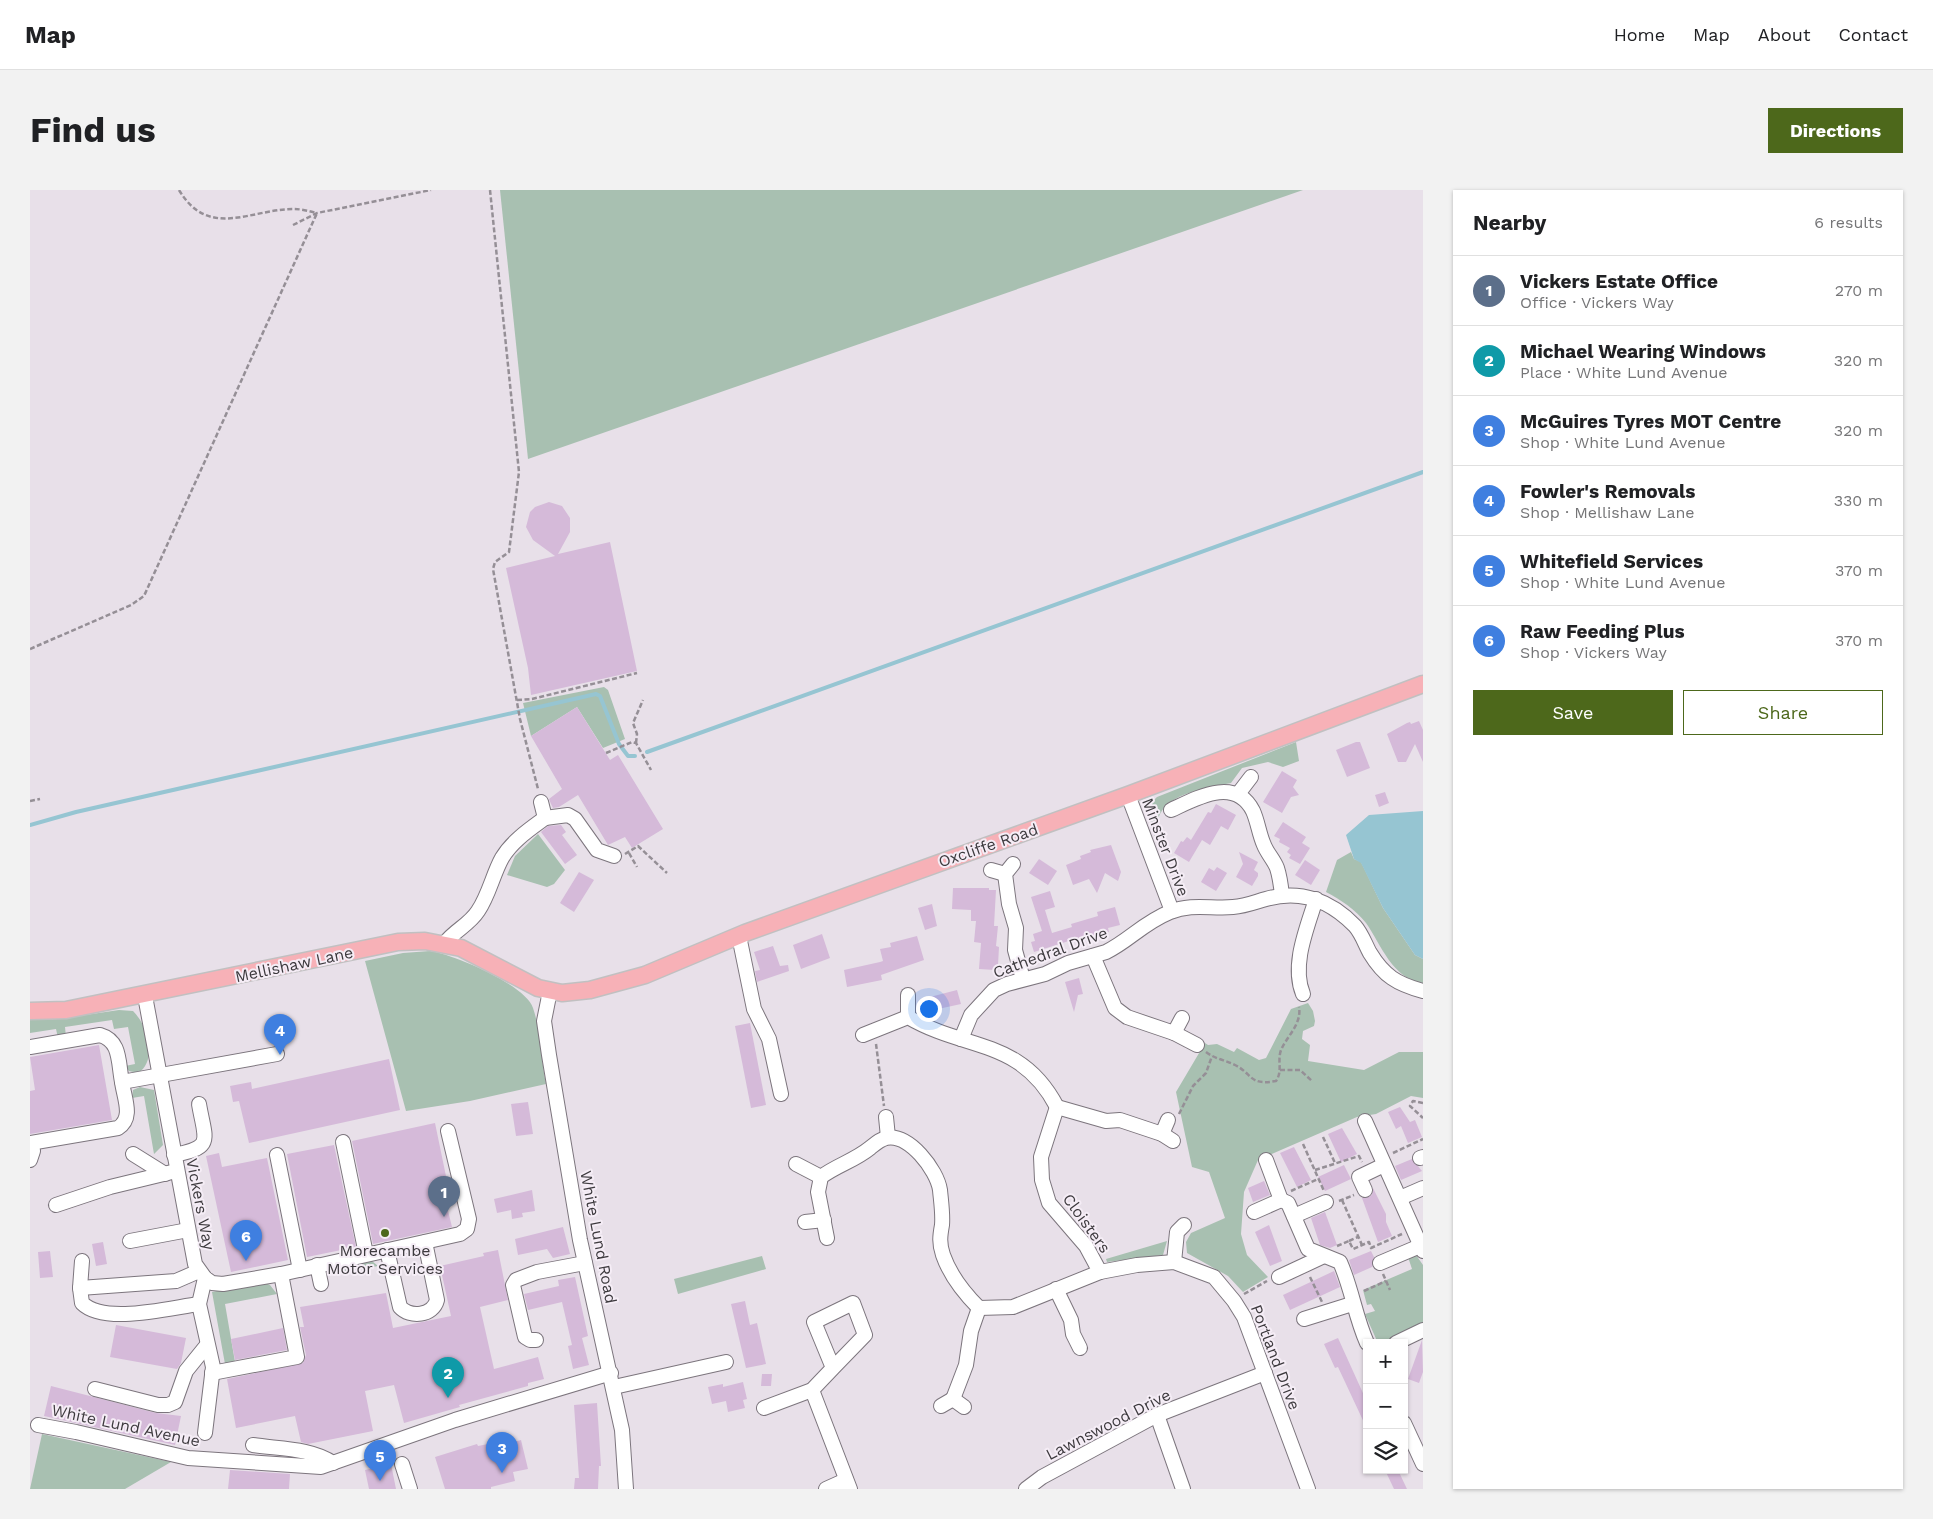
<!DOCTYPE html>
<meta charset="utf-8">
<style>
:root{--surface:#fff;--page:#f2f2f2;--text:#202124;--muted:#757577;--line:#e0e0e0;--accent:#4d681b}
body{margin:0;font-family:"Work Sans",sans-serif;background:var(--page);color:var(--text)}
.controls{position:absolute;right:15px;bottom:15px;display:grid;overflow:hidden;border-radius:0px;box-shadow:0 1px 4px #0004}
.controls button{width:45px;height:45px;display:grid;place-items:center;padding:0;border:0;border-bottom:1px solid var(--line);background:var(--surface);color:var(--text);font:25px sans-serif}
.you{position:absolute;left:898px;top:818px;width:18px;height:18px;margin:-12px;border:4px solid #fff;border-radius:50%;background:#1a73e8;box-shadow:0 0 0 8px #1a73e833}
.badge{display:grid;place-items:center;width:32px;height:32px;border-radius:50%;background:var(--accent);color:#fff;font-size:16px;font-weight:700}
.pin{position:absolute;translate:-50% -41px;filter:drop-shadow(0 1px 2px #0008)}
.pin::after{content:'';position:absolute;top:26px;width:18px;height:15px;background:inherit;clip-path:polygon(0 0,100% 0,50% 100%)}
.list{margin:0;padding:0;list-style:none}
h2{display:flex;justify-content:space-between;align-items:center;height:65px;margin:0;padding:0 20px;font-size:21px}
h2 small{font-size:16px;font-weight:400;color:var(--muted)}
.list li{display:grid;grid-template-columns:32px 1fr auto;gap:15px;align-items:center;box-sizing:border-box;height:70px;padding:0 20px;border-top:1px solid var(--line)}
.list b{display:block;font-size:19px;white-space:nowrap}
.list p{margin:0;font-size:16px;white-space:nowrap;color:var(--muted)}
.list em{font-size:16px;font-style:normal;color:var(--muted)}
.actions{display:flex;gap:10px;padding:15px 20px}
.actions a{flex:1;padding:11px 0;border:1px solid var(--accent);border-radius:0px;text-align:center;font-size:18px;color:var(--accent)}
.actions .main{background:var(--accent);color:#fff}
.icon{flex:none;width:28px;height:28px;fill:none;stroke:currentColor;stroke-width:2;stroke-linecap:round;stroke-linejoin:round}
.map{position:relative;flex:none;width:1393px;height:1299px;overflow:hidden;border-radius:0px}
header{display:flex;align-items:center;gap:30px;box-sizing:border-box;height:70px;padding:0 25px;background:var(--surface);border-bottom:1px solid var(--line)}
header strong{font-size:24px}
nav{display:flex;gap:28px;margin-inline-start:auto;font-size:18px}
.intro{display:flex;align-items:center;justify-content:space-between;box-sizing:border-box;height:120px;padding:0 30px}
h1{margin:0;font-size:35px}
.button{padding:12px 22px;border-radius:0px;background:var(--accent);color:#fff;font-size:18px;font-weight:700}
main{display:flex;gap:30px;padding:0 30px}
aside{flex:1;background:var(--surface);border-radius:0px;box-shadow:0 1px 4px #0004}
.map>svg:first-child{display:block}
</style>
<header>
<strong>Map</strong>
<nav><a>Home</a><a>Map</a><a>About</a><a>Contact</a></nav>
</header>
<div class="intro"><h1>Find us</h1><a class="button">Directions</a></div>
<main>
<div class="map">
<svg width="1393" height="1299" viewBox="0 0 1393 1299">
<rect width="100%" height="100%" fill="#e8e0e9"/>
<g fill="#a8c0b1">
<polygon points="470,0 1273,0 498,269"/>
<polygon points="574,497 578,500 595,549 573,558 547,517 501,546 493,513"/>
<path d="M1266,552l3,19 -16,6 -15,-5 -26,6 -11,15c-26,6 -71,10 -74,42 -2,9 1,15 7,21l-3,4c-7,-17 -21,-38 -4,-53z"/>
<polygon points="508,644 535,680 524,694 517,697 477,685 485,666"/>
<path d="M1321,662l3,7 7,3 22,46 32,47 8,4v24c-31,-4 -42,-39 -57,-60 -11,-14 -25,-23 -40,-31l11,-32z"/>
<path d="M400,761c23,3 96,34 103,57 8,23 8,52 13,76l-76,17 -64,10 -41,-150 38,-8z"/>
<polygon points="1278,813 1283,821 1285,831 1284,836 1273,841 1272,849 1280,855 1278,871 1334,880 1369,862 1393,862 1393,908 1381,906 1346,924 1327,927 1228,970 1214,1002 1211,1044 1217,1065 1238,1087 1213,1102 1198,1086 1157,1063 1156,1052 1161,1043 1195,1028 1179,982 1162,977 1146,902 1175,853 1178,855 1187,854 1204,862 1207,858 1229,870 1236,868 1261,819"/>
<path d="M89,820l14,1c15,15 25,49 5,62l-9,-2 -4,-5 10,-2 -7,-37 -14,2 -2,-9 -47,7 1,10 -8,1 -2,-9 -26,4v-13l28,-1z"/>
<polygon points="110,897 124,900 133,955 124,964 114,906 102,908 103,900"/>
<polygon points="1137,1051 1133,1065 1077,1072 1076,1069"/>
<polygon points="1386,1065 1393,1075 1393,1133 1352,1153 1347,1151 1335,1124 1345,1121 1341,1114 1337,1115 1333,1100 1382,1079 1378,1067"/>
<polygon points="732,1066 736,1079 648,1104 644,1089"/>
<polygon points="342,1071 348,1076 295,1086 297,1080"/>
<polygon points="233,1092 240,1095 247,1104 195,1114 205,1172 195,1174 182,1102"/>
<polygon points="12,1244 141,1272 95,1299 0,1299"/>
</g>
<polygon fill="#96c5d2" points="1393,621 1393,769 1385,765 1353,718 1331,673 1324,669 1316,645 1339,625"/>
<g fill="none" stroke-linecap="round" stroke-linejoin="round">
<g stroke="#96c5d2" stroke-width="4">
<polyline points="617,562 1393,282"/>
<polyline points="0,635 46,622 566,504 570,506 589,554 598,566 605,566"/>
</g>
</g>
<g fill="#d5bad9">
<polygon points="519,312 532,316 540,328 540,342 528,364 580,352 607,481 501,505 498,478 476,378 525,366 503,350 496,337 500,322 505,317"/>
<polygon points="547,517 580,570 588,565 633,639 602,658 595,647 578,655 548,605 529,617 523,618 521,614 519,609 532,599 501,546"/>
<polygon points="1389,531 1393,540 1393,572 1385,554 1376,572 1368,572 1357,544 1377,533 1380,532 1381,534"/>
<polygon points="1326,552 1330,552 1340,578 1317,587 1306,560"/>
<polygon points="1252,581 1267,590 1263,597 1269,605 1261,607 1252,623 1233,612"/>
<polygon points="1355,602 1359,613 1349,617 1345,605"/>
<polygon points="1186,614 1206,625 1198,640 1191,636 1180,655 1172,650 1159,672 1144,663 1151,651 1153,652 1157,647 1161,650 1178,622 1181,623"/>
<polygon points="1253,632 1276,647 1272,653 1280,658 1270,674 1259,668 1261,665 1257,662 1260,658 1249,652 1250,649 1244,646"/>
<polygon points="531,635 536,642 532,645 547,665 535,674 511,642 518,636"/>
<polygon points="1081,655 1091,682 1088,691 1075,683 1067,703 1059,689 1043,695 1036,675 1051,669 1050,666 1061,662 1060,660"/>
<polygon points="1209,662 1228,672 1224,680 1228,683 1228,686 1222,696 1206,687 1213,674"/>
<polygon points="1009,669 1027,681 1018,695 999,683"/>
<polygon points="1275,670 1290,680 1281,695 1265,685"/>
<polygon points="1187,677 1197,683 1186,701 1171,692 1179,678 1184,681"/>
<polygon points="549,682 564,690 544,722 530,713"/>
<polygon points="923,698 959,698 959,700 966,700 964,736 968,736 966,756 969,757 968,775 965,775 965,780 949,779 951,753 944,752 946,731 941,731 941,720 922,719"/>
<polygon points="1020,701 1025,717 1015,720 1022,743 1042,737 1041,734 1068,726 1067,722 1085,717 1090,735 1078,738 1079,742 1045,749 1004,762 1001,752 1005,751 1003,744 1012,741 1001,707"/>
<polygon points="902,714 907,736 895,740 888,718"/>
<polygon points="792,744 800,768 771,779 763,755"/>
<polygon points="887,746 894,770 851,785 852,790 817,797 814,780 850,772 853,771 850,759 861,757 860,753"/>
<polygon points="743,756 750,776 758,775 759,781 727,792 725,781 730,780 724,762"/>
<polygon points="1049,788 1053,804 1048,805 1044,822 1035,792"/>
<polygon points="927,800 931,814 899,821 896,808"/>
<polygon points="720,833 736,915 721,918 705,836"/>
<polygon points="69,855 82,930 0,944 0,901 5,900 0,867"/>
<polygon points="359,869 370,920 219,953 209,911 203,912 200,896 221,892 222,899"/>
<polygon points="498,912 503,944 486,946 481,914"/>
<polygon points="1370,917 1380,932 1385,930 1392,947 1378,953 1371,936 1366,939 1358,922"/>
<polygon points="405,933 417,991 411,992 422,1037 343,1054 322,951"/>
<polygon points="1312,938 1327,964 1311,972 1298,944"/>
<polygon points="304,955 326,1057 277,1067 257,964"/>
<polygon points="1264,957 1281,990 1267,997 1250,963"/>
<polygon points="189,963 192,977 237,968 258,1070 201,1082 176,966"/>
<polygon points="1382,969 1392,981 1371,990 1365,976"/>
<polygon points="1314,975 1321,989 1295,1001 1288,987"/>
<polygon points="1234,991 1240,1005 1223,1012 1218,998"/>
<polygon points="1343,998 1356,1024 1356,1032 1362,1046 1348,1052 1332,1008 1342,1005"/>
<polygon points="502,1000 505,1021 492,1023 493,1027 482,1029 481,1020 467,1023 464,1009"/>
<polygon points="1295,1022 1307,1055 1300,1058 1290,1055 1281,1028"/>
<polygon points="1239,1035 1252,1071 1240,1076 1225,1042"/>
<polygon points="533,1037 540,1064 523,1068 517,1059 488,1065 485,1049"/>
<polygon points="73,1052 77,1074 66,1076 62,1054"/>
<polygon points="468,1060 478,1110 450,1117 464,1179 508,1167 514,1189 498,1193 498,1196 429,1215 430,1217 374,1233 364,1195 335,1201 343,1241 278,1254 271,1252 265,1226 206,1238 197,1189 273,1173 276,1165 270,1137 274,1137 270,1117 356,1103 363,1138 421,1126 410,1076 454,1066 453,1063"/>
<polygon points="20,1061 23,1087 10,1088 8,1062"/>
<polygon points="1341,1061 1344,1067 1342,1077 1324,1085 1319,1070"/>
<polygon points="1304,1081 1310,1097 1260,1120 1253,1105"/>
<polygon points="545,1087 558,1146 552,1148 559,1175 543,1179 538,1156 542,1155 532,1112 498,1120 494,1104 529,1096 528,1090"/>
<polygon points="715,1111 720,1135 727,1133 736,1174 716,1178 701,1114"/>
<polygon points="86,1135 156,1148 151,1173 147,1179 80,1167"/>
<polygon points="253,1138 257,1160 205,1170 201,1149"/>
<polygon points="1308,1148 1337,1212 1337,1239 1308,1177 1305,1178 1294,1154"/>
<polygon points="1392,1150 1393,1182 1389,1193 1378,1189"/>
<polygon points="732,1184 742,1184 741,1196 731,1196"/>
<polygon points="713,1192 717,1209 713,1210 715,1218 698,1222 696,1211 682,1214 678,1197 693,1194 693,1197"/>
<polygon points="21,1196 126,1223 151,1226 145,1255 14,1226"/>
<polygon points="567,1213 571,1276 569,1276 568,1299 544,1299 545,1288 549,1288 544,1215"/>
<polygon points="491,1250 498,1279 483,1282 485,1291 461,1297 461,1299 415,1299 405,1267 447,1254 448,1256 468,1252 469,1256"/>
<polygon points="361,1274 366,1299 339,1299 335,1280"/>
<polygon points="200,1280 260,1284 259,1299 198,1299"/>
<polygon points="1355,1280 1368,1280 1377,1299 1364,1299"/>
</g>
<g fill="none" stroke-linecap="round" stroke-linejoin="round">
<defs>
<g id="minor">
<polyline points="1208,604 1221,587"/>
<polyline points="1098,605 1142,721"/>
<path d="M1141,620c26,-12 64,-34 82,1 5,11 6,23 11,34 3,8 10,15 13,23 3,9 4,18 5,27"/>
<polyline points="515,628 538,625 545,629 567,660 584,666"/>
<polyline points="983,674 975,684 979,714 986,738 985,760 993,789"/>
<polyline points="961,680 975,684"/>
<polyline points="709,746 724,819 739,849 751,904"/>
<path d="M415,753c10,-13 24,-18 33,-32 11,-16 15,-37 24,-53 10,-17 28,-29 43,-40l-4,-16"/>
<polyline points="1063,766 1085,818 1097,827 1144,843 1167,855"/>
<polyline points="520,801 514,831 519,865 550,1050 592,1240 596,1299"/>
<path d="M1273,804c-12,-29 4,-66 13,-95"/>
<polyline points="878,805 878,827"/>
<polyline points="115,806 165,1074 175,1088 182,1093 193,1094 251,1084 430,1044 437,1039 439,1029 418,941"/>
<polyline points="1144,843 1152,828"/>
<path d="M833,845l45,-18c58,34 113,21 149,90"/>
<path d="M931,849l10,-24 23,-25 13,-6 38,-10 23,-11 38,-11c24,-12 37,-29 64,-40 22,-9 41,-3 63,-5 13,-1 22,-5 33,-8 35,-10 65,2 89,27 7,8 10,18 15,27 14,23 27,31 53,38"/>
<path d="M0,857l70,-12c21,6 18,27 22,47l155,-28"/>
<polyline points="1027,917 1011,967 1012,990 1019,1013 1056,1056 1070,1082"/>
<polyline points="1027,917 1076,931 1090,930 1132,944 1143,951"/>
<polyline points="856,927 858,947"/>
<polyline points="1335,931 1393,1061"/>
<polyline points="1132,944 1138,930"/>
<polyline points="313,952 336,1064"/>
<path d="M0,953l88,-15c16,-10 6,-30 4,-46"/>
<polyline points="103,964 135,984"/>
<path d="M144,965c41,-8 31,-15 25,-51"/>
<polyline points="247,965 270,1080"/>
<polyline points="1390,968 1393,967"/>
<polyline points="0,970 3,961 2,953"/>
<polyline points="1236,970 1251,1010"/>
<polyline points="766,974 791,987"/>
<polyline points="1335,1000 1329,987 1354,975"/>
<polyline points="1370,1008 1393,998"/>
<polyline points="26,1015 80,997 146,981"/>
<path d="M1224,1022l27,-12 7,3 20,46 32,13c12,27 15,54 27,81"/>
<polyline points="1264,1026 1296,1012"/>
<polyline points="775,1032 794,1030"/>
<path d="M797,1048l-9,-46 3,-15c16,-12 33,-16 49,-29 5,-4 9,-8 16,-10 23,-5 51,32 54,52 1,11 3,24 2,35 -2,11 -3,18 1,30 7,20 21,38 36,53"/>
<polyline points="100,1051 158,1040"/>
<path d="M357,1060l13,57c10,11 33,9 37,-7l-12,-58"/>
<path d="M52,1071l-2,27 2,15c22,22 87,5 117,1"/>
<polyline points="1144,1072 1147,1042 1154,1035"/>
<polyline points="1350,1073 1390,1056"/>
<polyline points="287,1075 291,1094"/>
<polyline points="1249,1087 1294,1066"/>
<polyline points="175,1088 169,1114 183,1177 175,1243"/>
<polyline points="50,1098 146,1091 169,1081"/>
<polyline points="1026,1099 1041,1130 1043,1144 1050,1158"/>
<polyline points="949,1118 983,1117 1070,1082 1107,1075 1144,1072 1184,1087 1204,1111 1214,1127 1278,1299"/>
<polyline points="1274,1129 1322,1114"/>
<polyline points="506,1150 500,1150 495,1147 483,1095 486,1090 507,1082 555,1073"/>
<polyline points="1366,1153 1393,1140"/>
<polyline points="182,1183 267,1167 251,1084"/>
<polyline points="584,1197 696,1172"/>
<polyline points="65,1199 128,1215 138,1215 145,1212 156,1181 177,1155"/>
<polyline points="782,1200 820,1299"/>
<polyline points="923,1209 936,1175 941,1141 949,1118"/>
<polyline points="923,1209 934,1217"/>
<polyline points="911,1216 923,1209"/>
<polyline points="734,1218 782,1200 803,1178 784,1132 823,1113 835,1145 803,1178"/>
<polyline points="1127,1225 1153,1299"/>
<polyline points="1374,1233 1393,1274"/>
<polyline points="8,1235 46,1242 158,1268 291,1277 425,1230 581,1183"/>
<path d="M223,1255c26,4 58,3 80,18"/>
<polyline points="372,1274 380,1299"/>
<polyline points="796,1299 816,1290"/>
<polyline points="996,1299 1012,1287 1127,1225 1235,1183"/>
</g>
<polyline id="major" points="0,821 36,820 368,752 395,751 431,758 508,798 532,803 560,800 615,785 715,743 1098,605 1393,494"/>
</defs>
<use href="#minor" stroke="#7c757d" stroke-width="16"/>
<use href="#major" stroke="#c1c0c1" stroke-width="19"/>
<g stroke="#958f96" stroke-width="2.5" stroke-dasharray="5 2.5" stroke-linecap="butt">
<path d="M149,0c30,50 71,19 115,19 7,0 15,2 23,4"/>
<polyline points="460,0 489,282 479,362 465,372 463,379 490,529 508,599"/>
<polyline points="263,35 287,23 401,0"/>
<polyline points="0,459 101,415 114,406 287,23"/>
<polyline points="487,510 502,509 607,483"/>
<polyline points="606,553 607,544 603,533 613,510"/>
<polyline points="576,563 602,552 606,553 621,580"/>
<polyline points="0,611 10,609"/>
<polyline points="599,663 607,677"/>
<polyline points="595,664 608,656 637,683"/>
<polyline points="846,854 854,916"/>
<path d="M1176,862c9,7 19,8 29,13 18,9 14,21 41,16 7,-10 1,-20 5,-31 6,-14 21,-26 18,-43"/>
<polyline points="1250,880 1270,880 1282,891"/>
<polyline points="1393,913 1383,911 1380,916 1393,928"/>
<polyline points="1149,924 1163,896 1176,883 1182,866"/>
<polyline points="1293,947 1305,973"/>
<polyline points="1273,954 1294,1001"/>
<polyline points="1363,963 1393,949"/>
<polyline points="1285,980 1329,966 1332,972"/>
<polyline points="1261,1001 1288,989"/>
<polyline points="1312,1010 1332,1055"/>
<polyline points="1309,1011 1324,1005"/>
<polyline points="1319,1051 1328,1047"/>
<polyline points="1307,1056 1319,1051 1323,1059 1339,1052 1341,1058 1372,1044"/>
<polyline points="1353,1084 1360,1100"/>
<polyline points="1280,1087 1292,1112"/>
<polyline points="1334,1101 1356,1091"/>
<polyline points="1214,1104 1237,1091"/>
</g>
<use href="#minor" stroke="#fff" stroke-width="14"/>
<use href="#major" stroke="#f7b1b7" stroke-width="16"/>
</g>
<circle fill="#4d681b" stroke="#f5edf6" stroke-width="2" cx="355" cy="1043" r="5"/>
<g text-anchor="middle" stroke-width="4" stroke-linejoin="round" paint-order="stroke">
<g font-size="16" fill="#3d3a3e" stroke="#f5edf6">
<text transform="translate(958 655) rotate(-19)" y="6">Oxcliffe Road</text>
<text transform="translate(1136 657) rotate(69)" y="6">Minster Drive</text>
<text transform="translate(1020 762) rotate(-20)" y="6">Cathedral Drive</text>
<text transform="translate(264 774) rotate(-12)" y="6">Mellishaw Lane</text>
<text transform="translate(171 1014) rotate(79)" y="6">Vickers Way</text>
<text transform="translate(1057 1033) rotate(54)" y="6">Cloisters</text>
<text transform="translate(569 1047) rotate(79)" y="6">White Lund Road</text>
<text transform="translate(1246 1167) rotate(69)" y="6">Portland Drive</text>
<text transform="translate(1078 1234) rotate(-27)" y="6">Lawnswood Drive</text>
<text transform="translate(96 1235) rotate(12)" y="6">White Lund Avenue</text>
</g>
<g font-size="16" fill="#3d3a3e" stroke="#f5edf6">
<text x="355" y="1066">Morecambe<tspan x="355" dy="18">Motor Services</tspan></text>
</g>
</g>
</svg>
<div class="controls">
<button>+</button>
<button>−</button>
<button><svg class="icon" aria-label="layers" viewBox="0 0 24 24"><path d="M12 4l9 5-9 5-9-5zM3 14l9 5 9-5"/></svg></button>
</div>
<div class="you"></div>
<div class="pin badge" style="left:414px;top:1027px;background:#5c6f8a">1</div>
<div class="pin badge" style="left:418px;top:1208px;background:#0f9aa8">2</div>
<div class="pin badge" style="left:472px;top:1283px;background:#3f7fe0">3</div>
<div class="pin badge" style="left:250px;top:865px;background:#3f7fe0">4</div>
<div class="pin badge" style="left:350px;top:1291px;background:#3f7fe0">5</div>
<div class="pin badge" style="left:216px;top:1071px;background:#3f7fe0">6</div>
</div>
<aside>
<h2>Nearby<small>6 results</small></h2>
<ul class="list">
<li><span class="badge" style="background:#5c6f8a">1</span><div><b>Vickers Estate Office</b><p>Office · Vickers Way</p></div><em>270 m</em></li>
<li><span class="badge" style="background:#0f9aa8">2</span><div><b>Michael Wearing Windows</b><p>Place · White Lund Avenue</p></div><em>320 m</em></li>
<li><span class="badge" style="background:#3f7fe0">3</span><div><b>McGuires Tyres MOT Centre</b><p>Shop · White Lund Avenue</p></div><em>320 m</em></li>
<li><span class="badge" style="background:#3f7fe0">4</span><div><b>Fowler's Removals</b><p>Shop · Mellishaw Lane</p></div><em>330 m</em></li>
<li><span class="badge" style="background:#3f7fe0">5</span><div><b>Whitefield Services</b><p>Shop · White Lund Avenue</p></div><em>370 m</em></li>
<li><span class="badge" style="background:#3f7fe0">6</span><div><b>Raw Feeding Plus</b><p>Shop · Vickers Way</p></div><em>370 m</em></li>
</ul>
<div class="actions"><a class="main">Save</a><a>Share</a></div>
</aside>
</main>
